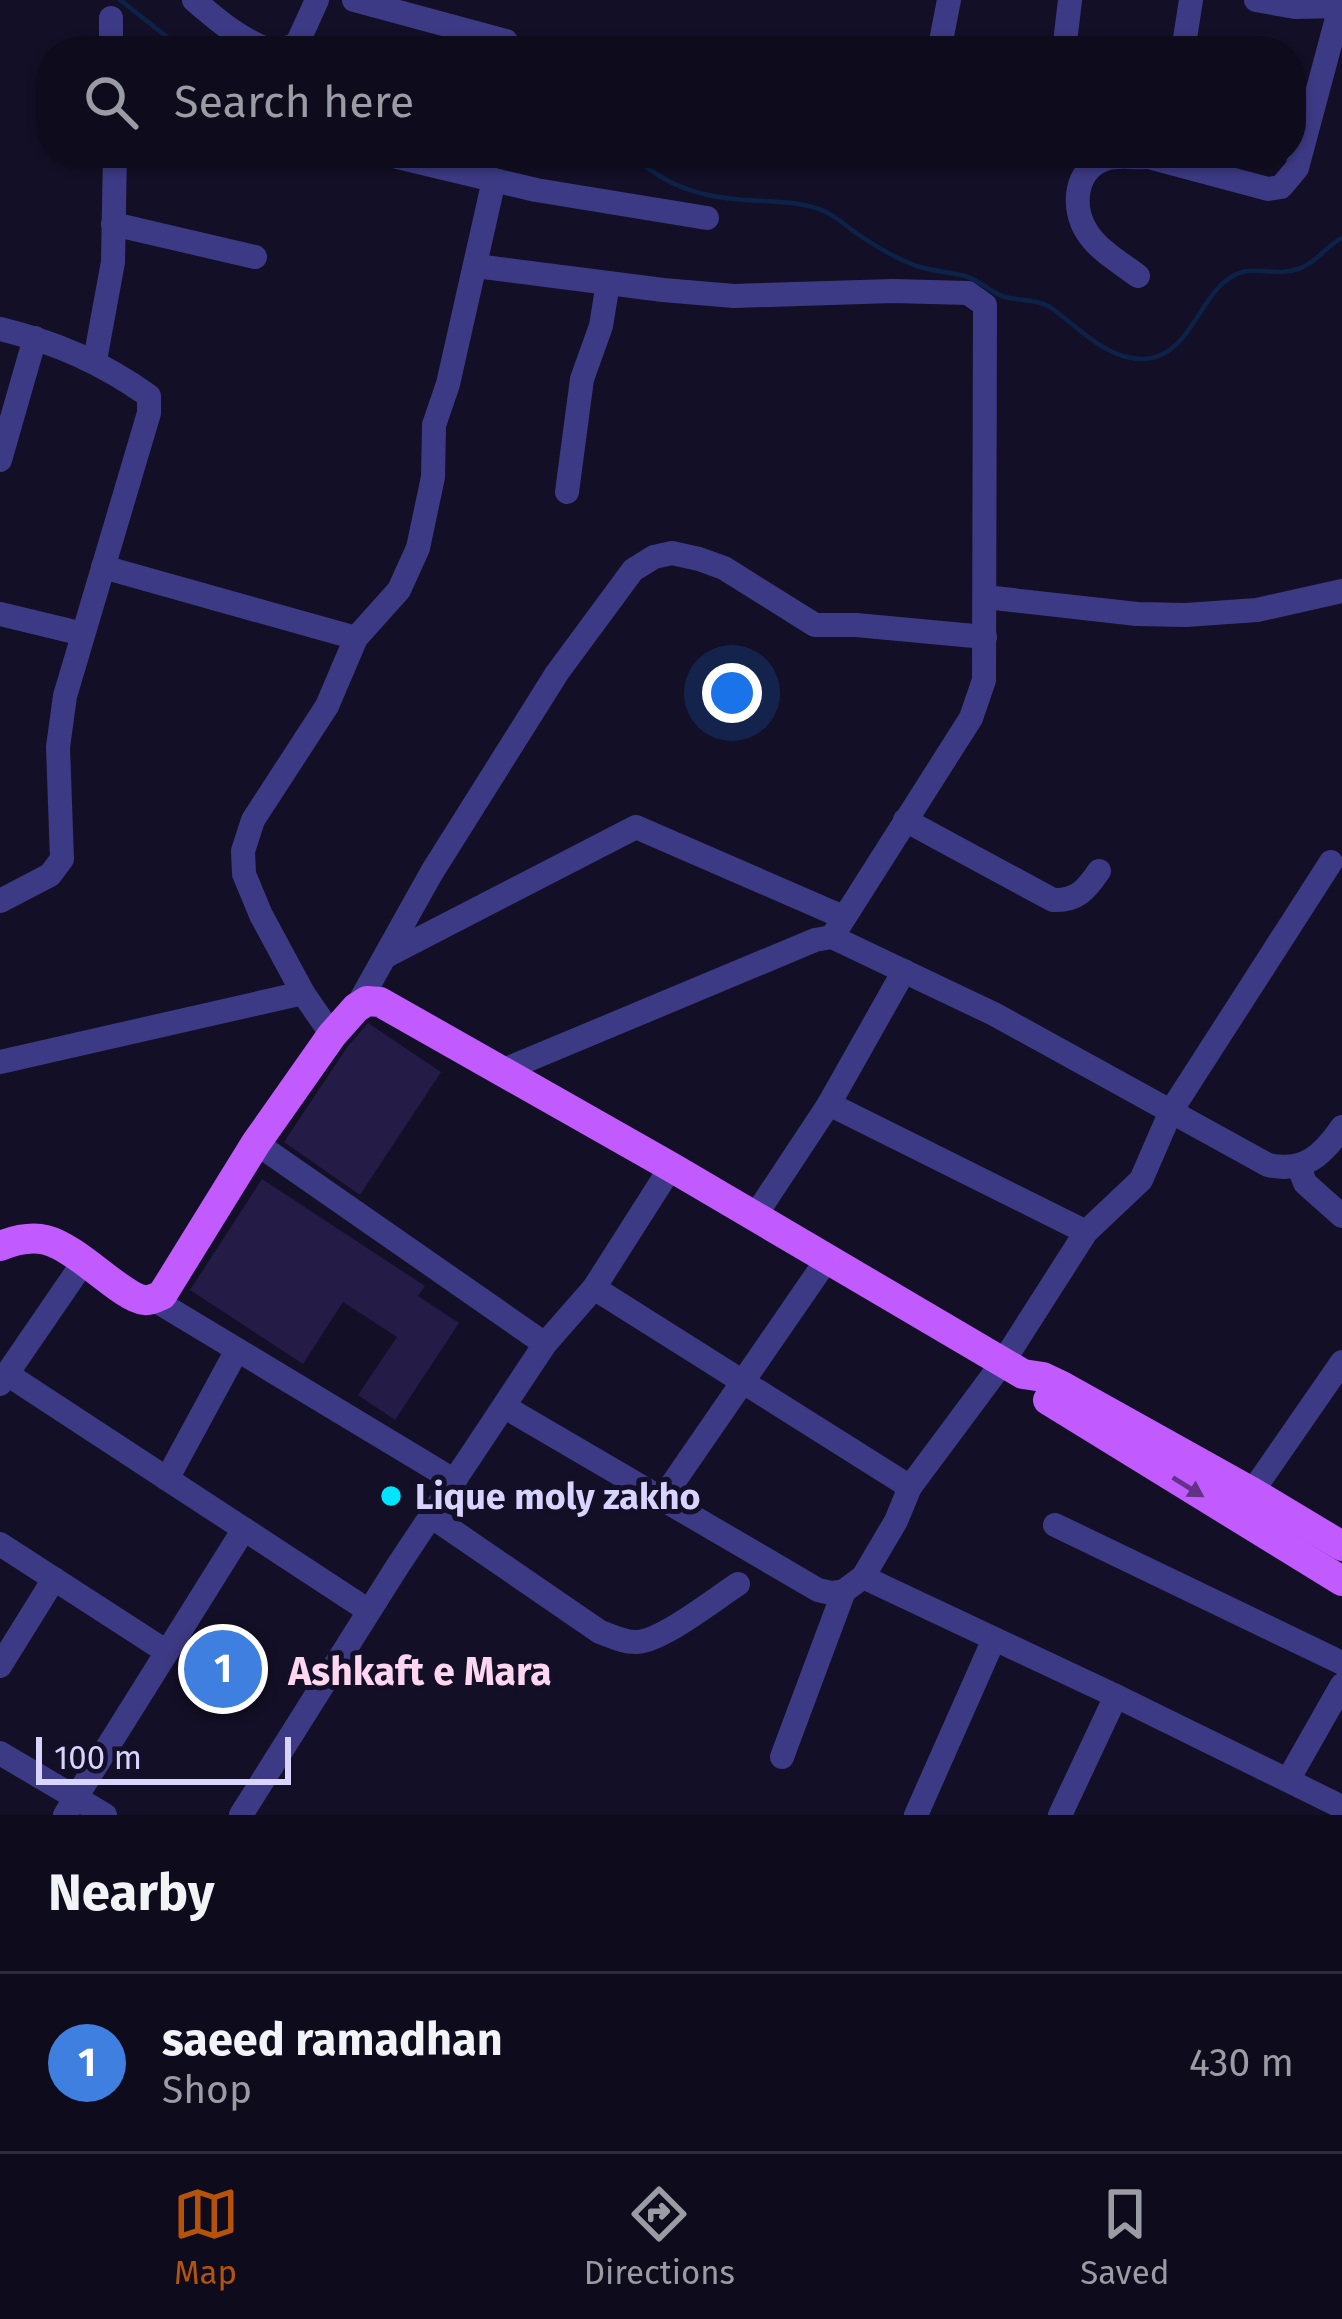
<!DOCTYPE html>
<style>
:root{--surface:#0e0b1c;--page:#1c1929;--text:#f1f3f6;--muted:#9b9ba3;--line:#2e2b3b;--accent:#b45309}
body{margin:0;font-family:"Fira Sans",sans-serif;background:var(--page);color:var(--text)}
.scale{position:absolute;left:36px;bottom:30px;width:255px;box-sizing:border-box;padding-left:12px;border:6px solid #d9d4ff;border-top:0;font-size:33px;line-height:42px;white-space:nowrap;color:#d9d4ff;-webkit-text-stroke:9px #130f26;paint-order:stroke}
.you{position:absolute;left:732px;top:693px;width:42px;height:42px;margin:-30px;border:9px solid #fff;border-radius:50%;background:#1a73e8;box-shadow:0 0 0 18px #1a73e833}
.badge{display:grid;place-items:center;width:78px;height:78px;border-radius:50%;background:var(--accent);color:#fff;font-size:39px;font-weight:700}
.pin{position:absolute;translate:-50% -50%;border:6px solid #fff;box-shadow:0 3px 12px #0006}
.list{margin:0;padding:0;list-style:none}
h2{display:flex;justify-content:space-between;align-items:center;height:156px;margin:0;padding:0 48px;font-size:51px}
h2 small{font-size:39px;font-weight:400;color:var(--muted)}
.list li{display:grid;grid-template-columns:78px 1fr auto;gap:36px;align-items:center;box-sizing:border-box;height:180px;padding:0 48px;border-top:3px solid var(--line)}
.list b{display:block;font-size:45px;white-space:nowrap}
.list p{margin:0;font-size:39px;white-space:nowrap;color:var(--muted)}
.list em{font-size:39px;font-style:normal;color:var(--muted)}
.icon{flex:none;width:66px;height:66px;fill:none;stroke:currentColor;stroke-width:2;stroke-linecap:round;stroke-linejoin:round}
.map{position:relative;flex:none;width:1342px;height:1815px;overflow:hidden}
.search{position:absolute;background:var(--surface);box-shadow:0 3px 9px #0004;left:36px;right:36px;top:36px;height:132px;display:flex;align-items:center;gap:30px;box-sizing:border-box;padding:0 42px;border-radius:48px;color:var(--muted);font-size:45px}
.sheet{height:336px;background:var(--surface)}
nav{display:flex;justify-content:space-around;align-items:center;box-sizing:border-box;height:168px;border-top:3px solid var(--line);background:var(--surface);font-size:33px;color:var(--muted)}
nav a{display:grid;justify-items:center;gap:6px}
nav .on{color:var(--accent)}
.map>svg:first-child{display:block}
</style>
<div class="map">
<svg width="1342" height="1815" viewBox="0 0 1342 1815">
<rect width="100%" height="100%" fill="#130f26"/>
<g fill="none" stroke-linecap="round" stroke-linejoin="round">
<g stroke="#0c2248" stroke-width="4.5">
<polyline points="120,0 185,51"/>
<path d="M629,153c42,38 79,46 134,48 21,1 44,2 63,11 11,5 20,14 30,21 19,13 42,27 64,34 15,5 31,5 45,9 15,4 26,17 40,21 14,4 32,2 45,10 28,19 55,53 94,52 41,-2 52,-50 77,-74 28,-27 46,-6 77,-16 17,-5 28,-23 44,-31"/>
</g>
</g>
<g fill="#241b47">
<polygon points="368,1023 441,1072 360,1195 284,1142 348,1046"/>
<polygon points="262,1179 425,1286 418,1296 459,1323 395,1420 358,1395 397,1337 343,1302 303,1364 190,1290"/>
</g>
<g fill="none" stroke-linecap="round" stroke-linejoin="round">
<g stroke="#3d3a85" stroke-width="24">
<path d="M194,0c24,21 48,41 78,51"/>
<polyline points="354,0 506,41"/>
<polyline points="1256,0 1295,7 1342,6"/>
<polyline points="111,51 111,18"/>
<polyline points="279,51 297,44 317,0"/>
<polyline points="778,51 784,51"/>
<polyline points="939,51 949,0"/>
<polyline points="1064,51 1070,0"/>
<polyline points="1183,51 1191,0"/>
<polyline points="381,153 536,190 707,218"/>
<polyline points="1152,158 1268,189 1281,187 1297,168 1340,7 1339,0"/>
<polyline points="113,224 255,257"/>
<polyline points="476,266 663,290 734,296 893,291 968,293 985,305 984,680 971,718 832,937"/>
<path d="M1138,276c-17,-13 -40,-26 -51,-44 -16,-25 -12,-63 18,-73 19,-6 39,3 57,-6"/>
<path d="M0,329c57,14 101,33 149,67v17l-84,283 -7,51 4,112 -12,16 -50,26"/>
<polyline points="95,360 113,262 115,153"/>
<polyline points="0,460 35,338"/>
<polyline points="567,492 582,379 601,326 608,283"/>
<polyline points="103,567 356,638"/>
<polyline points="985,597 1137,614 1186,615 1257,610 1342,591"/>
<polyline points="0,614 83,634"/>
<path d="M905,820l148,80c24,1 33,-10 46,-29"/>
<polyline points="386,956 636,827 843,917"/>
<polyline points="356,1008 432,872 557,673 633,570 654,557 672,553 699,559 724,568 815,625 856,625 985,637"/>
<polyline points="332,1035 303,993 261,915 244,874 243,851 253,820 327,706 356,638 399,590 418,548 433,477 434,425 448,384 494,180"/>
<polyline points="0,1062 303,993"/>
<path d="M504,1070l311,-130 17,-3 162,77 274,151c36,8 55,-10 74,-38"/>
<polyline points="829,1104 1086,1232"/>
<polyline points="256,1143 545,1344"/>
<polyline points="1299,1167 1305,1183 1342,1216"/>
<polyline points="755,1216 829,1104 904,971"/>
<polyline points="594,1288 910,1487"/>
<polyline points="153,1299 455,1481"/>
<polyline points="7,1374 369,1611"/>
<polyline points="0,1384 85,1260"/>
<polyline points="505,1407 818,1590 831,1593 844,1591 863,1577 896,1521 910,1487 1003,1362 1086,1232 1141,1180 1171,1111 1331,862"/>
<polyline points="167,1479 237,1350"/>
<polyline points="1252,1492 1342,1362"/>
<polyline points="662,1499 828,1258"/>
<path d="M431,1516l169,116c12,4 25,11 37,10 25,-1 78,-43 101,-58"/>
<polyline points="1055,1525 1342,1663"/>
<polyline points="0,1544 167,1652"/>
<polyline points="863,1577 1116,1696 1342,1807"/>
<polyline points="0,1666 54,1579"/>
<polyline points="0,1753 105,1815"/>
<polyline points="782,1757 844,1591"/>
<polyline points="1288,1780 1342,1685"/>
<polyline points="65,1815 244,1529"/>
<polyline points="241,1815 397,1567 545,1344 594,1288 671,1167"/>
<polyline points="916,1815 994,1639"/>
<polyline points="1060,1815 1116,1696"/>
</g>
<g stroke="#c25bff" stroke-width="30">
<path d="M0,1246c15,-6 30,-10 46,-6 32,8 75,57 98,60 8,1 10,-2 18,-5l94,-152 76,-108 24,-27 11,-7 13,1 291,165 352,207 20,3 19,9 190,106 90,54"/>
<polyline points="1048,1400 1342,1581"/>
</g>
</g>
<defs><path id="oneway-solid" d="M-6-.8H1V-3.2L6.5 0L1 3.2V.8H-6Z" transform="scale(3)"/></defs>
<use fill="#623188" href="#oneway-solid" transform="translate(1188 1487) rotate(32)"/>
<circle fill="#00e5ff" stroke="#130f26" stroke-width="4.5" cx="391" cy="1496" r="12"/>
<g text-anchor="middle" stroke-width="10" stroke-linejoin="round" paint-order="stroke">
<g font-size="36" font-weight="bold" fill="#d9d4ff" stroke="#130f26" text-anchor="start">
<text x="415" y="1509">Lique moly zakho</text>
</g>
<g font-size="39" font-weight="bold" fill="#ffd6f0" stroke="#130f26">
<text x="420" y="1685">Ashkaft e Mara</text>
</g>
</g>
</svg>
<div class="scale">100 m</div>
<div class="you"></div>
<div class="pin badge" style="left:223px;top:1669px;background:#3f7fe0">1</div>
<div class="search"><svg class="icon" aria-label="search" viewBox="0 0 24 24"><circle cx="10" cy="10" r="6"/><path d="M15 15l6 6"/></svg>Search here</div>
</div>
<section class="sheet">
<h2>Nearby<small></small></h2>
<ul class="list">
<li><span class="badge" style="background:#3f7fe0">1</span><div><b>saeed ramadhan</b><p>Shop</p></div><em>430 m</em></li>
</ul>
</section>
<nav>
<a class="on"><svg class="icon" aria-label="map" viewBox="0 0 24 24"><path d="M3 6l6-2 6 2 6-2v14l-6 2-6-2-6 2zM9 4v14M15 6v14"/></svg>Map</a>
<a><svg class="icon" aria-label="directions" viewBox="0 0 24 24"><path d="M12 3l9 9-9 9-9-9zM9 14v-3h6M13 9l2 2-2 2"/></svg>Directions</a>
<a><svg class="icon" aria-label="saved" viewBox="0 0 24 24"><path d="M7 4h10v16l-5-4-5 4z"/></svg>Saved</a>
</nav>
